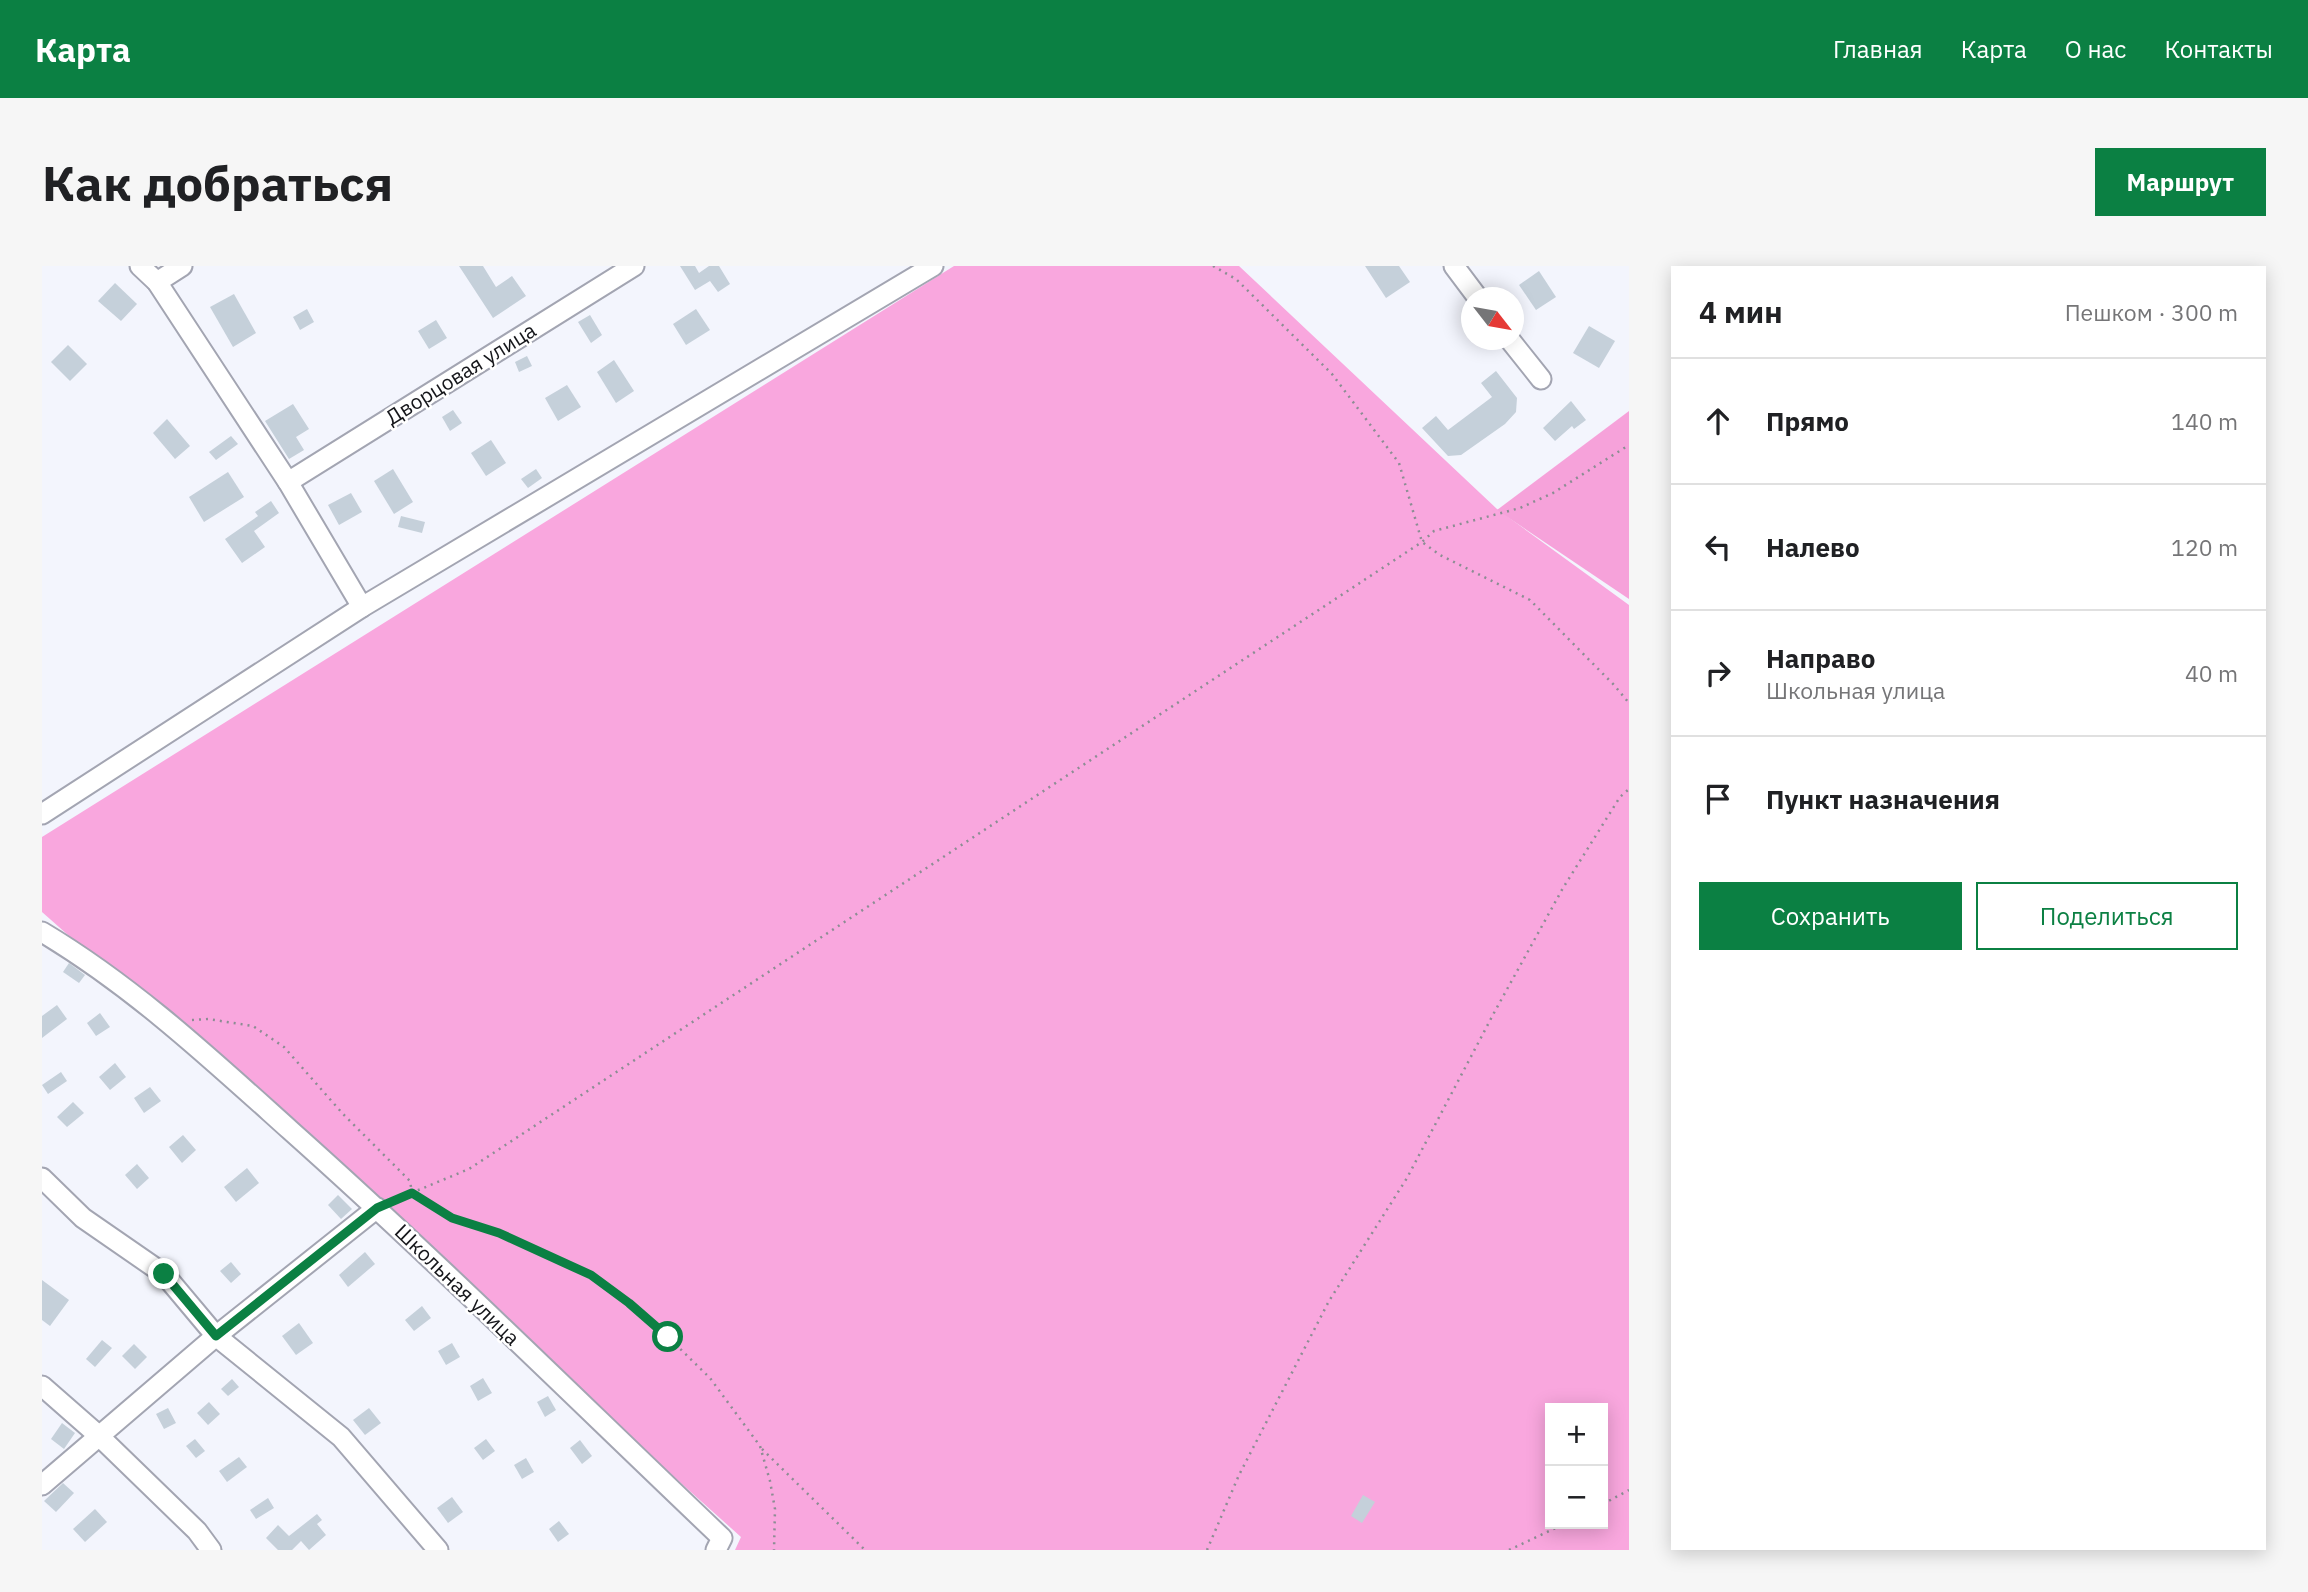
<!DOCTYPE html>
<html lang="ru">
<meta charset="utf-8">
<style>
:root{--surface:#fff;--page:#f6f6f6;--text:#202124;--muted:#757577;--line:#e0e0e0;--accent:#0b8043}
body{margin:0;font-family:"IBM Plex Sans",sans-serif;background:var(--page);color:var(--text)}
.controls{position:absolute;right:21px;bottom:21px;display:grid;overflow:hidden;border-radius:0px;box-shadow:0 4px 18px #0003}
.controls button{width:63px;height:63px;display:grid;place-items:center;padding:0;border:0;border-bottom:2px solid var(--line);background:var(--surface);color:var(--text);font:35px sans-serif}
.compass{position:absolute;left:1419px;top:21px;width:63px;height:63px;border-radius:50%;background:var(--surface);box-shadow:0 4px 18px #0003;rotate:121deg}
.stop{position:absolute;width:21px;height:21px;margin:-16px;border:5px solid #0b8043;border-radius:50%;background:#fff}
.stop.end{background:#0b8043;border-color:#fff;box-shadow:0 2px 7px #0008}
.list{margin:0;padding:0;list-style:none}
h2{display:flex;justify-content:space-between;align-items:center;height:91px;margin:0;padding:0 28px;font-size:30px}
h2 small{font-size:23px;font-weight:400;color:var(--muted)}
.list li{display:grid;grid-template-columns:46px 1fr auto;gap:21px;align-items:center;box-sizing:border-box;height:126px;padding:0 28px;border-top:2px solid var(--line)}
.list b{display:block;font-size:26px;white-space:nowrap}
.list p{margin:0;font-size:23px;white-space:nowrap;color:var(--muted)}
.list em{font-size:23px;font-style:normal;color:var(--muted)}
.actions{display:flex;gap:14px;padding:21px 28px}
.actions a{flex:1;padding:16px 0;border:2px solid var(--accent);border-radius:0px;text-align:center;font-size:24px;color:var(--accent)}
.actions .main{background:var(--accent);color:#fff}
.icon{flex:none;width:38px;height:38px;fill:none;stroke:currentColor;stroke-width:2;stroke-linecap:round;stroke-linejoin:round}
.map{position:relative;flex:none;width:1587px;height:1284px;overflow:hidden;border-radius:0px}
header{display:flex;align-items:center;gap:42px;box-sizing:border-box;height:98px;padding:0 35px;background:var(--accent);color:#fff}
header strong{font-size:33px}
nav{display:flex;gap:38px;margin-inline-start:auto;font-size:24px}
.intro{display:flex;align-items:center;justify-content:space-between;box-sizing:border-box;height:168px;padding:0 42px}
h1{margin:0;font-size:49px}
.button{padding:18px 32px;border-radius:0px;background:var(--accent);color:#fff;font-size:24px;font-weight:700}
main{display:flex;gap:42px;padding:0 42px}
aside{flex:1;background:var(--surface);border-radius:0px;box-shadow:0 4px 18px #0003}
.map>svg:first-child{display:block}
</style>
<header>
<strong>Карта</strong>
<nav><a>Главная</a><a>Карта</a><a>О нас</a><a>Контакты</a></nav>
</header>
<div class="intro"><h1>Как добраться</h1><a class="button">Маршрут</a></div>
<main>
<div class="map">
<svg width="1587" height="1284" viewBox="0 0 1587 1284">
<rect width="100%" height="100%" fill="#f3f5fd"/>
<path fill="#f9a7de" fill-rule="evenodd" d="M912,0h285l258,243 132,96v945h-894l6,-13 -341,-306 -23,-23 -335,-296v-75zM1508,1142h53v116h-53z"/>
<polygon fill="#f6a2da" points="1587,145 1587,333 1455,244"/>
<g fill="#c5d0da">
<polygon points="417,0 441,0 454,21 470,10 484,30 451,52"/>
<polygon points="638,0 653,0 657,7 667,0 677,0 688,18 676,26 668,15 653,24"/>
<polygon points="1323,0 1357,0 1368,16 1344,32"/>
<polygon points="1497,5 1514,31 1494,44 1477,19"/>
<polygon points="73,17 95,38 79,55 56,35"/>
<polygon points="192,28 214,67 191,81 168,41"/>
<polygon points="265,43 272,56 258,64 251,51"/>
<polygon points="654,43 668,64 644,79 631,58"/>
<polygon points="548,49 560,69 549,77 536,56"/>
<polygon points="394,54 405,72 387,83 376,65"/>
<polygon points="1547,60 1573,75 1557,102 1531,87"/>
<polygon points="26,79 45,98 28,115 9,96"/>
<polygon points="485,90 490,100 477,106 473,96"/>
<polygon points="572,94 592,125 574,137 555,106"/>
<polygon points="1454,105 1475,132 1474,146 1463,158 1419,189 1406,190 1380,162 1394,150 1406,164 1450,131 1439,117"/>
<polygon points="525,119 539,141 516,155 503,132"/>
<polygon points="1529,135 1544,154 1532,163 1530,160 1513,175 1501,162"/>
<polygon points="251,138 267,163 254,171 262,184 247,193 223,155"/>
<polygon points="411,144 420,157 408,165 400,151"/>
<polygon points="125,153 148,180 133,193 111,167"/>
<polygon points="189,170 196,178 174,194 167,186"/>
<polygon points="449,174 464,197 444,210 429,187"/>
<polygon points="351,203 371,236 352,248 332,215"/>
<polygon points="494,203 500,212 486,222 479,213"/>
<polygon points="186,206 202,231 162,256 147,231"/>
<polygon points="309,227 320,246 297,259 286,239"/>
<polygon points="229,235 237,247 212,265 223,281 200,297 183,273 216,250 213,246"/>
<polygon points="359,250 383,256 380,267 356,261"/>
<polygon points="27,697 43,709 37,717 21,706"/>
<polygon points="15,739 25,753 0,772 0,750"/>
<polygon points="58,747 68,761 54,770 45,757"/>
<polygon points="73,797 84,811 68,824 57,811"/>
<polygon points="19,806 25,815 6,828 0,819"/>
<polygon points="108,821 119,835 102,847 92,832"/>
<polygon points="31,836 42,847 25,861 15,851"/>
<polygon points="141,869 154,884 140,897 127,881"/>
<polygon points="95,898 107,912 95,923 83,909"/>
<polygon points="205,902 217,917 194,936 182,921"/>
<polygon points="296,929 310,943 299,953 286,939"/>
<polygon points="323,986 333,998 306,1021 297,1009"/>
<polygon points="189,996 199,1008 189,1017 178,1005"/>
<polygon points="0,1014 27,1034 8,1060 0,1054"/>
<polygon points="380,1040 389,1052 372,1065 363,1054"/>
<polygon points="257,1057 271,1077 254,1089 240,1070"/>
<polygon points="60,1074 70,1082 53,1101 44,1093"/>
<polygon points="410,1077 418,1091 404,1099 396,1085"/>
<polygon points="92,1078 105,1091 93,1103 80,1090"/>
<polygon points="441,1112 450,1127 436,1135 428,1120"/>
<polygon points="190,1113 197,1121 186,1130 179,1123"/>
<polygon points="506,1130 514,1144 503,1151 495,1136"/>
<polygon points="167,1136 178,1148 166,1159 155,1147"/>
<polygon points="126,1142 134,1157 122,1163 114,1148"/>
<polygon points="327,1142 339,1157 323,1169 311,1154"/>
<polygon points="20,1157 33,1167 22,1183 9,1173"/>
<polygon points="153,1173 163,1185 154,1192 144,1180"/>
<polygon points="444,1173 453,1185 441,1194 432,1182"/>
<polygon points="538,1174 550,1190 540,1198 528,1182"/>
<polygon points="197,1191 205,1201 185,1216 177,1205"/>
<polygon points="484,1192 492,1206 480,1213 472,1199"/>
<polygon points="21,1217 32,1227 14,1246 2,1235"/>
<polygon points="1321,1229 1333,1236 1320,1257 1309,1250"/>
<polygon points="410,1231 421,1246 406,1257 395,1242"/>
<polygon points="226,1232 232,1242 214,1253 208,1244"/>
<polygon points="53,1243 65,1256 43,1276 31,1263"/>
<polygon points="275,1248 280,1254 275,1258 284,1269 267,1284 259,1275 250,1284 236,1284 224,1272 236,1259 247,1270"/>
<polygon points="517,1255 527,1268 516,1276 507,1263"/>
</g>
<g fill="none" stroke-linecap="round" stroke-linejoin="round">
<defs>
<g id="minor">
<polyline points="98,0 115,16 246,216 320,341"/>
<polyline points="1412,0 1436,32"/>
<polyline points="115,16 140,0"/>
<polyline points="1468,74 1499,113"/>
<polyline points="246,216 592,0"/>
<polyline points="0,548 320,341 891,0"/>
<path d="M0,666c92,55 169,127 248,198 148,132 288,271 432,408l-6,12"/>
<polyline points="0,912 41,952 122,1008 174,1070 299,1171 396,1284"/>
<polyline points="0,1120 56,1169 155,1265 169,1284"/>
<polyline points="0,1219 174,1070 335,942"/>
</g>
</defs>
<use href="#minor" stroke="#a3a5b2" stroke-width="23"/>
<g stroke="#8c8d93" stroke-width="2.5" stroke-dasharray="2 5" stroke-linecap="butt">
<polyline points="1171,0 1194,13 1290,108 1357,197 1380,276 1398,289 1488,334 1572,419 1587,437"/>
<polyline points="150,754 166,753 211,760 242,781 301,848 368,915 370,927 410,952 457,967 549,1009 626,1071 668,1112 718,1180 728,1215 733,1243 732,1284"/>
<polyline points="350,935 427,903 1380,276 1392,265 1478,242 1511,227 1587,179"/>
<polyline points="720,1183 823,1284"/>
<polyline points="1561,1238 1587,1224"/>
<polyline points="1165,1284 1197,1209 1287,1035 1365,912 1453,745 1521,622 1578,531 1587,523"/>
<polyline points="1467,1284 1522,1258"/>
</g>
<use href="#minor" stroke="#fff" stroke-width="19"/>
</g>
<g fill="none" stroke-linecap="round" stroke-linejoin="round">
<polyline stroke="#0b8043" stroke-width="9" points="122,1008 174,1070 335,942 370,927 410,952 457,967 549,1009 587,1037 626,1071"/>
</g>
<g text-anchor="middle" stroke-width="5" stroke-linejoin="round" paint-order="stroke">
<g font-size="21" fill="#15161a" stroke="#fff">
<text transform="translate(419 108) rotate(-32)" y="7">Дворцовая улица</text>
<text transform="translate(415 1019) rotate(44)" y="7">Школьная улица</text>
</g>
</g>
</svg>
<div class="controls">
<button>+</button>
<button>−</button>
</div>
<svg class="compass" viewBox="-18 -18 36 36"><path d="M0-13l5 13h-10z" fill="#e53935"/><path d="M0 13l5-13h-10z" fill="#757577"/></svg>
<div class="stop" style="left:626px;top:1071px"></div>
<div class="stop end" style="left:122px;top:1008px"></div>
</div>
<aside>
<h2>4 мин<small>Пешком · 300 m</small></h2>
<ul class="list">
<li><svg class="icon" aria-label="ahead" viewBox="0 0 24 24"><path d="M12 20V5M6 11l6-6 6 6"/></svg><div><b>Прямо</b></div><em>140 m</em></li>
<li><svg class="icon" aria-label="left" viewBox="0 0 24 24"><path d="M17 20v-9H6M10 6l-5 5 5 5"/></svg><div><b>Налево</b></div><em>120 m</em></li>
<li><svg class="icon" aria-label="right" viewBox="0 0 24 24"><path d="M7 20v-9h11M14 6l5 5-5 5"/></svg><div><b>Направо</b><p>Школьная улица</p></div><em>40 m</em></li>
<li><svg class="icon" aria-label="arrive" viewBox="0 0 24 24"><path d="M6 21V4h12l-3 4 3 4H6"/></svg><div><b>Пункт назначения</b></div></li>
</ul>
<div class="actions"><a class="main">Сохранить</a><a>Поделиться</a></div>
</aside>
</main>
